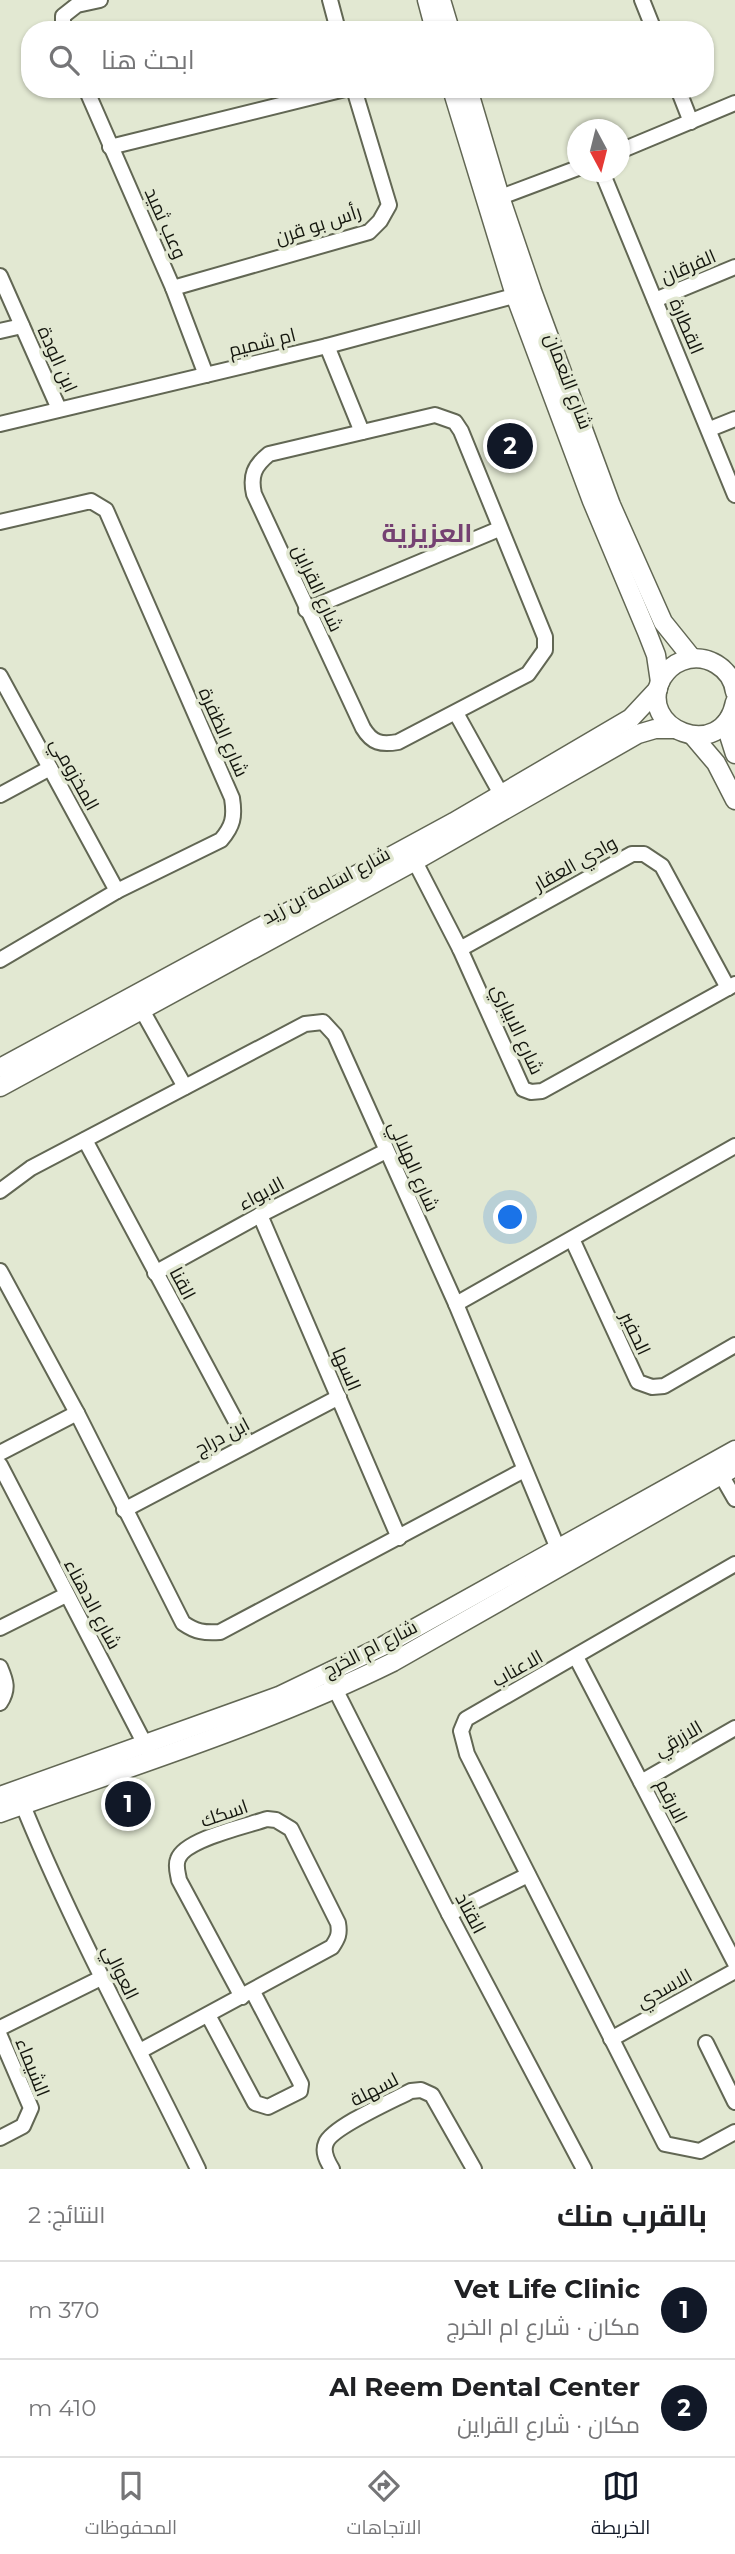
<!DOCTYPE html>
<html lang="ar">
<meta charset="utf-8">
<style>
:root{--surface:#fff;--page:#f2f2f2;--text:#202124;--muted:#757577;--line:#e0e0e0;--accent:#111827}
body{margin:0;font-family:Montserrat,Cairo,sans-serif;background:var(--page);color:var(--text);direction:rtl}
.compass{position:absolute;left:567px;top:119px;width:63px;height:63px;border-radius:50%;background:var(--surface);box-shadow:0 2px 5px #0004;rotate:173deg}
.you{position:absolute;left:511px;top:1218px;width:24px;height:24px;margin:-18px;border:5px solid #fff;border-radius:50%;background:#1a73e8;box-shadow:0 0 0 10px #1a73e833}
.badge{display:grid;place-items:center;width:46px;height:46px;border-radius:50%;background:var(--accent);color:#fff;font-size:23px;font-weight:700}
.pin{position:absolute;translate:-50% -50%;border:4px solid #fff;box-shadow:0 2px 7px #0006}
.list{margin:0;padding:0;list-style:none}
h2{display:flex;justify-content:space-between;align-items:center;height:91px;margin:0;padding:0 28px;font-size:30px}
h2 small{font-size:23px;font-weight:400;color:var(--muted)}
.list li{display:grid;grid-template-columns:46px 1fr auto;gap:21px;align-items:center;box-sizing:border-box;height:98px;padding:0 28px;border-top:2px solid var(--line)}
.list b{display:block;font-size:26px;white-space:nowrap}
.list p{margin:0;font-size:23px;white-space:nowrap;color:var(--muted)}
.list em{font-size:23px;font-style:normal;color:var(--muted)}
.icon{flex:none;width:38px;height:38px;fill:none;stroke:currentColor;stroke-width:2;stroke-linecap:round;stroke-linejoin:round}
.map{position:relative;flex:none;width:735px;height:2169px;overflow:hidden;direction:ltr}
.search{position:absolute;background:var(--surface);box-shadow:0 2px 5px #0004;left:21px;right:21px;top:21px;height:77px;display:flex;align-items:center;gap:18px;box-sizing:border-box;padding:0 24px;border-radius:28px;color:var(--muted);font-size:26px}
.sheet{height:287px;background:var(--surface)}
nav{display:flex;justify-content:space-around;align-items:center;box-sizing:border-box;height:98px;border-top:2px solid var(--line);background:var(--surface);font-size:19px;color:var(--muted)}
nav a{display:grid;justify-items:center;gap:4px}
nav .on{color:var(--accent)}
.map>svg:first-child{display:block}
</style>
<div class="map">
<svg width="735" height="2169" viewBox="0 0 735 2169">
<rect width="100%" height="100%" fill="#e2e8d2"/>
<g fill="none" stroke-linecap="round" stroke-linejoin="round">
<defs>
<g id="minor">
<polyline points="330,0 338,30"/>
<polyline points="642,0 654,30"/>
<polyline points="63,30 63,16 77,5 100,0"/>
<polyline points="86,89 173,288 206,375"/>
<polyline points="678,89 691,122"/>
<polyline points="110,147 345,89"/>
<polyline points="620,151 735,103"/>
<polyline points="602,172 735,495"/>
<polyline points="493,200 578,168"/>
<polyline points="0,276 59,409"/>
<polyline points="173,288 369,232 380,221 389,205 354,89"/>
<polyline points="655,300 735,267"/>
<polyline points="0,331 22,326"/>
<polyline points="327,346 362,432"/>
<path d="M435,415l20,7 6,9 84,206v13l-17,24 -130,68c-17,3 -26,1 -35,-14l-109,-234c-4,-18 0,-28 15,-40z"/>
<polyline points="0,424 327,346 525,293"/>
<polyline points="710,429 735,419"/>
<path d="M0,522l91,-21 15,9 126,288c3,19 1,28 -11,42l-104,51 -117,69"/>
<polyline points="306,610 499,529"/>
<polyline points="0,676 117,891"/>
<polyline points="456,713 506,803"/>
<polyline points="0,795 50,768"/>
<polyline points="410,852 460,949 523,1089 531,1092 542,1091 735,984"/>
<polyline points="460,949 632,854 644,854 662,866 728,988"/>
<polyline points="138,1003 185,1087"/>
<polyline points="85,1140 248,1444"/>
<polyline points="0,1191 31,1168 305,1024 323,1022 335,1035 456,1304 561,1556"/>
<polyline points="260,1215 399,1538"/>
<polyline points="572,1239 638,1382 652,1387 664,1386 735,1345"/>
<path d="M0,1271l77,142 106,210c13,9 21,10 37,9l304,-162"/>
<polyline points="155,1273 260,1215 386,1151"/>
<polyline points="456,1304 735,1146"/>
<polyline points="0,1453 77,1413"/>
<polyline points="0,1465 149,1752"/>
<polyline points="716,1466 735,1499"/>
<polyline points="124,1510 339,1397"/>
<polyline points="735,1564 466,1719 461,1731 467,1754 665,2144 700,2151 735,2132"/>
<polyline points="0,1628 66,1595"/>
<polyline points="576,1657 735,1963"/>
<path d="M0,1667c6,14 9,22 0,36"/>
<polyline points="330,1679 449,1914 584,2169"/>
<polyline points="641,1782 735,1728"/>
<path d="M20,1798c51,127 118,248 178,371"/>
<polyline points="449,1914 528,1875"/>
<polyline points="208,2015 255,2103 268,2107 300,2091 301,2084 253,1992"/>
<polyline points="0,2028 101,1978"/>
<polyline points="0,2036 31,2108 23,2126 0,2138"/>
<polyline points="611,2039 735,1971"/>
<polyline points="706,2043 735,2102"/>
<path d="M140,2051l192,-104c6,-9 8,-13 6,-24l-47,-94 -15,-9 -9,-1c-20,7 -82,20 -89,40 -3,7 0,14 1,21l63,117"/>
<path d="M332,2169c-5,-8 -10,-17 -6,-26 6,-16 68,-43 85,-52l10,-1 11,5 42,74"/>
</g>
<g id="tertiary">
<polyline points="427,0 435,30"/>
<polyline points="441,0 450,30"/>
<polyline points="452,89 515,295 592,501 647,632 656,655 660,682"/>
<polyline points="468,89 500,197 532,291 611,505 663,622 692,658"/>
<path d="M735,692c-3,-24 -29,-40 -53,-31 -8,3 -15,9 -20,17 -28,51 61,86 73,24"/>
<polyline points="728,720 728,732 735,754"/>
<polyline points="693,736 716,763 735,800"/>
<polyline points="0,1068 454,822 631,718 658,689"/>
<polyline points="0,1087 415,861 638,734 655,729 674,729"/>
<polyline points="0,1796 279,1696 383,1646 735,1450"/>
<path d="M0,1813c133,-47 267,-89 393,-151l342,-195"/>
</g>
</defs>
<use href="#minor" stroke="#626754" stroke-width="18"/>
<use href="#tertiary" stroke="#626754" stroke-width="21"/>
<use href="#minor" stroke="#fff" stroke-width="14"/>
<use href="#tertiary" stroke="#fff" stroke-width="18"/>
</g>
<g text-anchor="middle" stroke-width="7" stroke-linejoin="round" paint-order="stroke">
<g font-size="19" fill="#14160e" stroke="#e2e8d2">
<text transform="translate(166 223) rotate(66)" y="7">وعب ثميد</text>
<text transform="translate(318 224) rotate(-18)" y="7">رأس بو قرن</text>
<text transform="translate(688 266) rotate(-23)" y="7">الفرقان</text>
<text transform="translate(687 326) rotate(67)" y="7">القطارة</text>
<text transform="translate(262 342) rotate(-14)" y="7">ام شميم</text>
<text transform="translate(58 359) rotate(66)" y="7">ابن الودة</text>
<text transform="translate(569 381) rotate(69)" y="7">شارع النعمان</text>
<text transform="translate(318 588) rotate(65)" y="7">شارع القراين</text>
<text transform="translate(224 732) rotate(66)" y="7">شارع الظفرة</text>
<text transform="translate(75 774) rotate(61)" y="7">المخزومي</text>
<text transform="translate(575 863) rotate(-29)" y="7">وادي العقار</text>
<text transform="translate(326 885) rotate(-28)" y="7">شارع اسامة بن زيد</text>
<text transform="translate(518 1029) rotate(65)" y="7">شارع الابياري</text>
<text transform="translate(414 1166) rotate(66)" y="7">شارع الهلالي</text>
<text transform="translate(261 1193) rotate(-28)" y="7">الابواء</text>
<text transform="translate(183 1283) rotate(62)" y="7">القنا</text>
<text transform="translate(636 1333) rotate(65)" y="7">الحفير</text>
<text transform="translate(347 1369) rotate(67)" y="7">السها</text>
<text transform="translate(222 1436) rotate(-28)" y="7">ابن دراج</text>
<text transform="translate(93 1604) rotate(62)" y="7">شارع الدهناء</text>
<text transform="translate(370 1648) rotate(-27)" y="7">شارع ام الخرج</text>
<text transform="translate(517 1668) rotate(-29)" y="7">الاعناب</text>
<text transform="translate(678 1738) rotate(-30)" y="7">الازرقي</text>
<text transform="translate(672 1801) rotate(63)" y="7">الارقم</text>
<text transform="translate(224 1813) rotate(-19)" y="7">اسكك</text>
<text transform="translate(471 1913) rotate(62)" y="7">القتاد</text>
<text transform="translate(121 1972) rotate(64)" y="7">العوالي</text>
<text transform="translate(664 1988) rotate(-29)" y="7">الاسدي</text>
<text transform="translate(33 2067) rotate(68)" y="7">الشيماء</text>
<text transform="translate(374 2089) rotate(-27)" y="7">لسهلة</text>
</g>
<g font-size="26" font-weight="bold" fill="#754172" stroke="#e2e8d2">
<text x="427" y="542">العزيزية</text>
</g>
</g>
</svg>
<svg class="compass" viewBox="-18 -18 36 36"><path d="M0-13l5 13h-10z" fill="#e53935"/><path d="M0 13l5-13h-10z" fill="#757577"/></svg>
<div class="you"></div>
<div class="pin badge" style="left:128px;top:1804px">1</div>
<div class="pin badge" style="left:510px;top:446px">2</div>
<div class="search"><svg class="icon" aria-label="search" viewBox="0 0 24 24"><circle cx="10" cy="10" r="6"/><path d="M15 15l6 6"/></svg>ابحث هنا</div>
</div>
<section class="sheet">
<h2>بالقرب منك<small>النتائج: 2</small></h2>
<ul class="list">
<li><span class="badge">1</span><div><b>Vet Life Clinic</b><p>مكان · شارع ام الخرج</p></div><em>370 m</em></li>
<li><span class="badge">2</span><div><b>Al Reem Dental Center</b><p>مكان · شارع القراين</p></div><em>410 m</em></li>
</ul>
</section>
<nav>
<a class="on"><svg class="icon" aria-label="map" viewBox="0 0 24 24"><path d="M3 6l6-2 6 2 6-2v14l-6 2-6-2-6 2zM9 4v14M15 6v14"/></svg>الخريطة</a>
<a><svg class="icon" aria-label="directions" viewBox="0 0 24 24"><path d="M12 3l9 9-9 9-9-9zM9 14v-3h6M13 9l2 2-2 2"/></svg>الاتجاهات</a>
<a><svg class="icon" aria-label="saved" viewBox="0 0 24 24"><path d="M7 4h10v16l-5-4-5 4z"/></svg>المحفوظات</a>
</nav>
